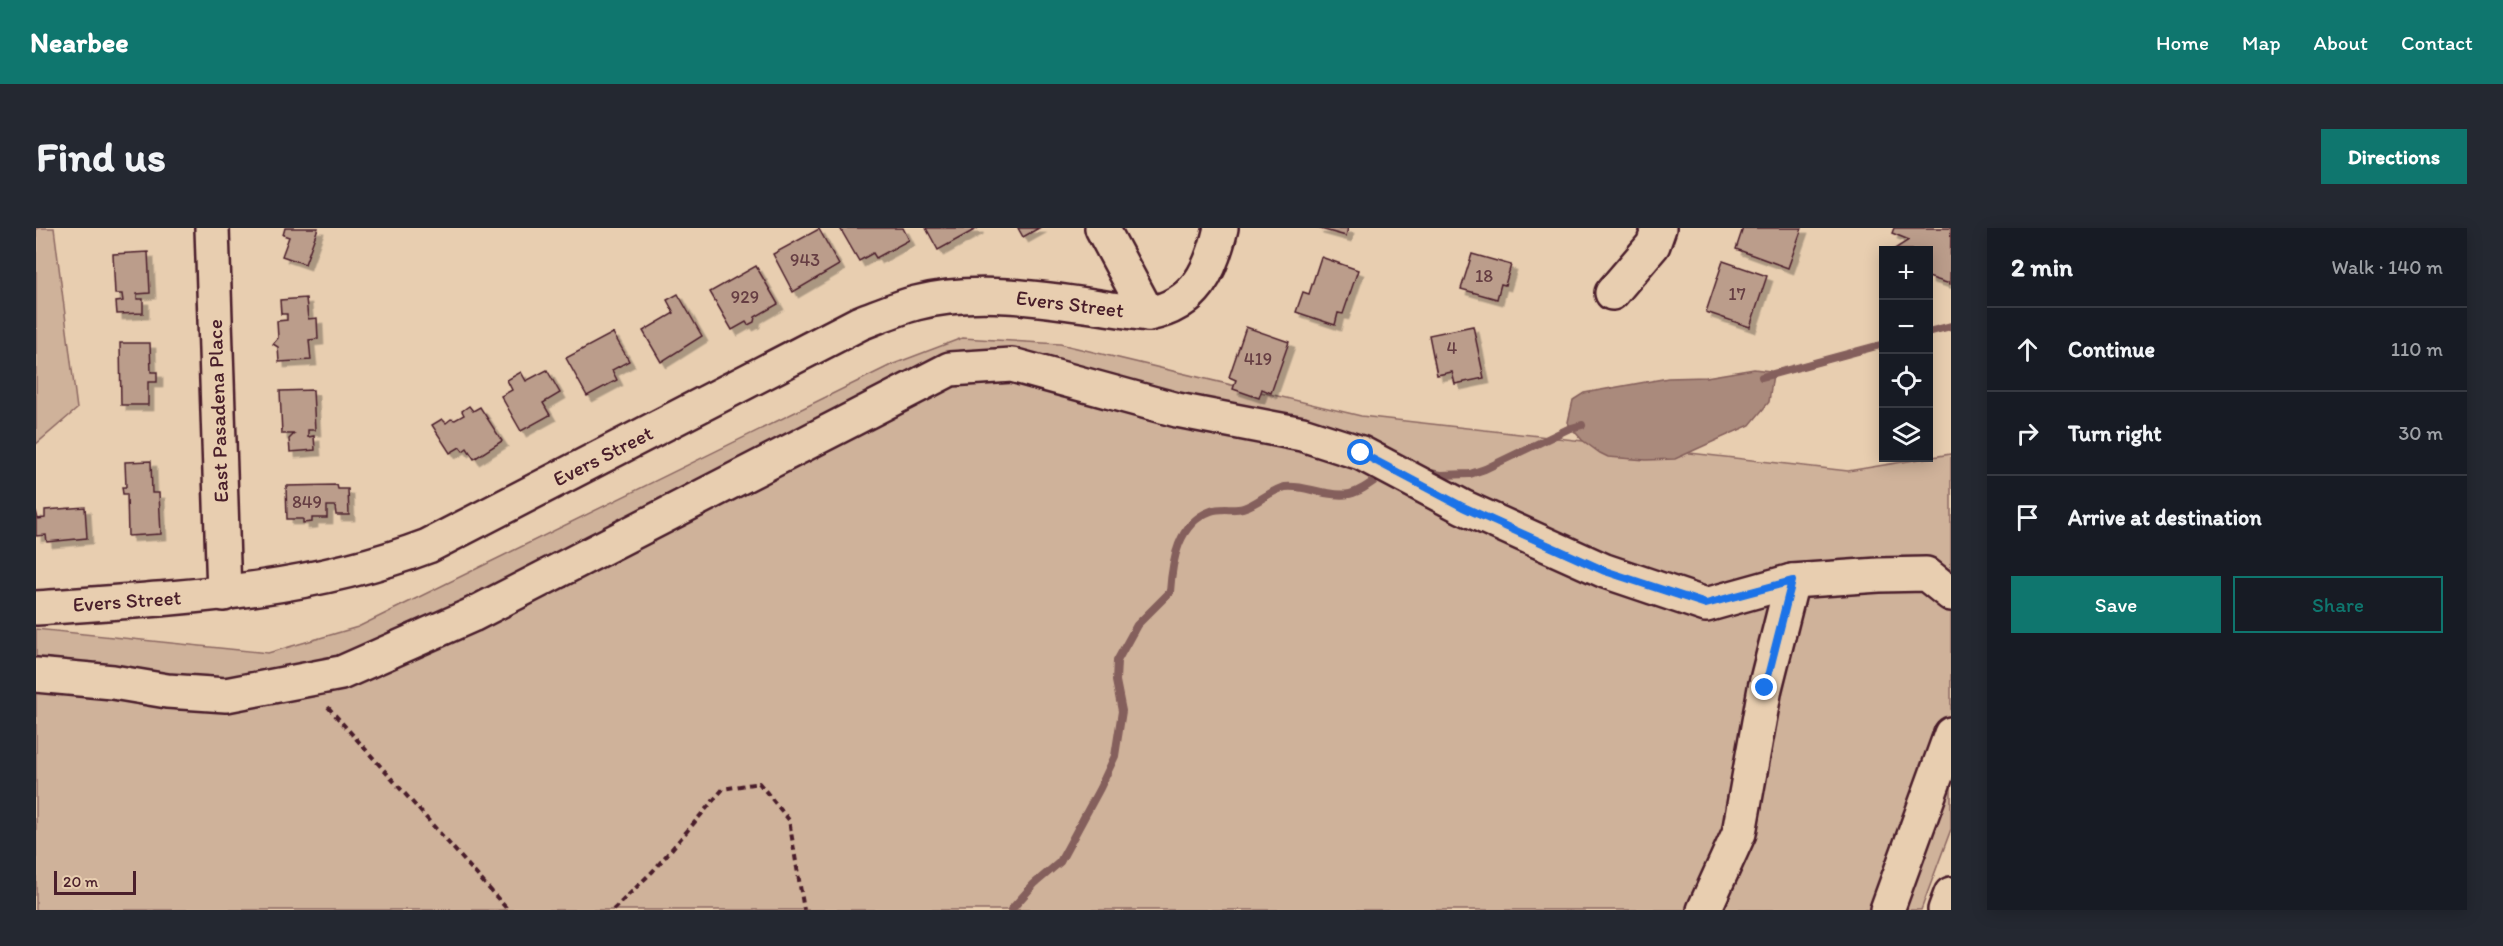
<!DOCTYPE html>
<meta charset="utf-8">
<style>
:root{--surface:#171b24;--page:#242831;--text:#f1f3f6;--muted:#9ea1a6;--line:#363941;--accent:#0f766e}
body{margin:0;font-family:Itim,sans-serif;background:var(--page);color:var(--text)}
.controls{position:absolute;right:18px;top:18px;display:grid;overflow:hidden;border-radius:0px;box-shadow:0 3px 15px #0003}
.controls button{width:54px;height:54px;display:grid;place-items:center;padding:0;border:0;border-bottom:2px solid var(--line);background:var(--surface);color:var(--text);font:30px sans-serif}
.scale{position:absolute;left:18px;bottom:15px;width:82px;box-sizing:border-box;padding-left:6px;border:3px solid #4a1f2b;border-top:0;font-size:16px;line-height:21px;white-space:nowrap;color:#4a1f2b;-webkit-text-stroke:4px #e8ceb0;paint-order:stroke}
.stop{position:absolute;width:18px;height:18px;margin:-14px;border:4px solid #1a73e8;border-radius:50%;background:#fff}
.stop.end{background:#1a73e8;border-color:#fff;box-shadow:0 2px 6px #0008}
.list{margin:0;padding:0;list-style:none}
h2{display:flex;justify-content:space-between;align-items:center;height:78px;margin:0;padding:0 24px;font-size:26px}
h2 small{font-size:20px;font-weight:400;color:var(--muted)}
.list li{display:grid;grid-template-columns:39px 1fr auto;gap:18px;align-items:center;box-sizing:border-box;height:84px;padding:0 24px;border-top:2px solid var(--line)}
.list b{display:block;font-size:22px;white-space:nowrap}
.list em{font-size:20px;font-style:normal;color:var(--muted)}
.actions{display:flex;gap:12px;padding:18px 24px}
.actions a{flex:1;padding:14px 0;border:2px solid var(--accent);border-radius:0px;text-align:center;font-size:21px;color:var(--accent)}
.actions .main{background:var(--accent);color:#fff}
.icon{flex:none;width:33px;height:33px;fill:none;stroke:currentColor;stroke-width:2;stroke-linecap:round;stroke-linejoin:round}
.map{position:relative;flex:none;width:1915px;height:682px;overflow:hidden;border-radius:0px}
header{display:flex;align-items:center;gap:36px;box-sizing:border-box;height:84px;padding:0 30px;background:var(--accent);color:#fff}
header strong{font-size:28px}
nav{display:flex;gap:33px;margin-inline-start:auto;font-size:21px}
.intro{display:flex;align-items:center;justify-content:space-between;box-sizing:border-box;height:144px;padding:0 36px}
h1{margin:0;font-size:42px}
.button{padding:15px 27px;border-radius:0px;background:var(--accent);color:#fff;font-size:21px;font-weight:700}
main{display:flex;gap:36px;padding:0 36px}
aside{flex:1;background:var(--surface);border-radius:0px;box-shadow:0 3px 15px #0003}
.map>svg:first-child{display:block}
</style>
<header>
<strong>Nearbee</strong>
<nav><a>Home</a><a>Map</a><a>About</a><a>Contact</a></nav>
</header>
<div class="intro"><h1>Find us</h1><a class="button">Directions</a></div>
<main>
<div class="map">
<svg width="1915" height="682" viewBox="0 0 1915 682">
<defs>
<filter id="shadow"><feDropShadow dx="5.5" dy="5.5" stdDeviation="0" flood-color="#0004"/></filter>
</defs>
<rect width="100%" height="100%" fill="#e8ceb0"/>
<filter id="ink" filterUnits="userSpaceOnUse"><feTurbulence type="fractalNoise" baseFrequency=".0167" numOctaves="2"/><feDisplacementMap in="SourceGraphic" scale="12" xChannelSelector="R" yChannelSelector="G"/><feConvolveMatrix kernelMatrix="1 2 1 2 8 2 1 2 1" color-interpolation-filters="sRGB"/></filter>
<g filter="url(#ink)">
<g fill="#cfb29a" stroke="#8c6862" stroke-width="1.5">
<polygon points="0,0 18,0 41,181 0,216"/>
<polygon points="926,110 1024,116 1325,188 1812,243 1915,226 1915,601 1885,682 0,682 0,401 232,425 322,399 855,137"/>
</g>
<polygon fill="#aa8a7b" stroke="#845f5b" stroke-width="1.5" points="1718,141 1734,143 1737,146 1733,174 1714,197 1639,231 1610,232 1572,229 1564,225 1546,212 1533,197 1532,194 1537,172 1548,165 1632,150 1670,149"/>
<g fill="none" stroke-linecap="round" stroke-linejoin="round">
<g stroke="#845f5b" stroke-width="8">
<polyline points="1892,104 1915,98"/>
<polyline points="1726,149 1848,116"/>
<polyline points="1389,244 1405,247 1434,246 1449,241 1532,201 1546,197"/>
<path d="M975,682l23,-26 26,-22 40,-74 15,-32 7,-45 -6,-30 1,-20 20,-36 33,-33c2,-31 8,-69 41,-81 11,-4 22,0 32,-3 15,-4 27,-18 42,-21 9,-1 19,1 27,3 38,9 41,6 72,-16"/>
</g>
</g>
<g fill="#bb9d8b" stroke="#4a1f2b" stroke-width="1.5" filter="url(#shadow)">
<polygon points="249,0 282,0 269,36 246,28 253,9 247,7"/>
<polygon points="804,0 867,0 873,12 840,30 837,25 823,33"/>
<polygon points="890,0 942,0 902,22"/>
<polygon points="982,0 1003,0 987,9"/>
<polygon points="1281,0 1312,0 1310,8"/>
<polygon points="1707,0 1766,0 1752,40 1700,21"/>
<polygon points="1858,0 1915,0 1914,56 1892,49 1892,22 1857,22 1873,12 1856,5"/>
<polygon points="783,1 803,37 757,64 737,26"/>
<polygon points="112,24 114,65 101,66 101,71 107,71 107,85 81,86 80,74 87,73 86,66 79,66 77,26"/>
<polygon points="1436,26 1475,37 1469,57 1465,56 1461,71 1425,61"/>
<polygon points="1285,29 1322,42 1307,86 1302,85 1299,97 1260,84 1267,64 1273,66"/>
<polygon points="1687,33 1731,48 1714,99 1670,84"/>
<polygon points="720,38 742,76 719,89 718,94 712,97 710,94 696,102 674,64"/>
<polygon points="642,66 666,108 625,134 607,103 638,85 631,72"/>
<polygon points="270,70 272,91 281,90 282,111 273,112 275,132 243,134 242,119 237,116 242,110 241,93 251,92 251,86 245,86 244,72"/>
<polygon points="1437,98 1448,150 1419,156 1416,144 1401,147 1393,107"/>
<polygon points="1210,99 1253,114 1235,165 1226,161 1223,170 1197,161 1200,152 1193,149"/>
<polygon points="577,105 593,133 576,142 581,152 551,168 530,130"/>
<polygon points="84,115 114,115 115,144 121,144 121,154 112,154 112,177 85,177"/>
<polygon points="511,142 524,165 507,175 514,187 485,203 465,168 476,162 471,152 485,144 490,153"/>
<polygon points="277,162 279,202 272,202 272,209 278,208 279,222 254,224 253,211 258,206 246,206 244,163"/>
<polygon points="433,178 437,183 444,179 466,213 438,231 431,220 427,223 424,219 414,225 396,197 406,191 410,195 415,191 419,192 428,187 426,183"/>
<polygon points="115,233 116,265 123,265 125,306 92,308 91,266 87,266 86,259 90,259 89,234"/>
<polygon points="301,257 302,261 312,261 313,287 300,287 299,278 291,278 291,290 276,290 276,294 267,295 267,291 251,291 250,258"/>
<polygon points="49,279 51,310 11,314 10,307 0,308 0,283 2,291 9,290 9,282"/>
</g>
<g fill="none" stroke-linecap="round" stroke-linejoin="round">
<defs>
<g id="minor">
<polyline points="176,0 188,366"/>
<polyline points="1066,0 1112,86"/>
<polyline points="1576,65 1617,17 1623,0"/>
<path d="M0,380c134,-10 265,-14 392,-62l432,-223c19,-7 37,-15 56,-20 73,-19 159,2 232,11 48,-9 63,-43 73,-86"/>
<polyline points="0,447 77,454 131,463 190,467 305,445 436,387 914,141 976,137 1141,182 1266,206 1325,225 1427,279 1569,343 1670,377 1756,353 1843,347 1890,346 1915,366"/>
<polyline points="1668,682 1703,605 1729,460 1756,353"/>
<polyline points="1851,682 1915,506"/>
</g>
<polyline id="major" points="1909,682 1915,666"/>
</defs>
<use href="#minor" stroke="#4a1f2b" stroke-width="38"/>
<use href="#major" stroke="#4a1f2b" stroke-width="38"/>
<g stroke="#4a1f2b" stroke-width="4" stroke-dasharray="6 4.5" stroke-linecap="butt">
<polyline points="292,479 472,682"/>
<polyline points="577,682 617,643 687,561 723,555 753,592 768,682"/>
</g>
<use href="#minor" stroke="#e8ceb0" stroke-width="33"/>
<use href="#major" stroke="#e8ceb0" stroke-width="33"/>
</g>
</g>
<g fill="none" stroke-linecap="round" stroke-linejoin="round" filter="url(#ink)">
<polyline stroke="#1a73e8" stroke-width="8" points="1325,225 1427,279 1569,343 1670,376 1756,353 1729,460"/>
</g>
<g text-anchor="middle" stroke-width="5" stroke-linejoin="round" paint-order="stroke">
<g font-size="18" fill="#663e43">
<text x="769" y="38">943</text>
<text x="1448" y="54">18</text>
<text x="1701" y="72">17</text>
<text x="709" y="75">929</text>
<text x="1416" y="126">4</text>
<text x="1222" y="137">419</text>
<text x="271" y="280">849</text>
</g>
<g font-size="21" fill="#4a1f2b" stroke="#e8ceb0">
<text transform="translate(1034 76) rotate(7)" y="7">Evers Street</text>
<text transform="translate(182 183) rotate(-92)" y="7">East Pasadena Place</text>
<text transform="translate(567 228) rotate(-27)" y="7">Evers Street</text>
<text transform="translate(91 373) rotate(-4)" y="7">Evers Street</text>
</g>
</g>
</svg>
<div class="controls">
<button>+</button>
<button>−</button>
<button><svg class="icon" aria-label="locate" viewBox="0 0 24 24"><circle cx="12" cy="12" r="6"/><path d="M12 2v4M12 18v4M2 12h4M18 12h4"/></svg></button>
<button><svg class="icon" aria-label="layers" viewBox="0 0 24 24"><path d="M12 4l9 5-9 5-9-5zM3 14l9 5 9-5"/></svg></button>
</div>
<div class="scale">20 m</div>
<div class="stop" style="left:1325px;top:225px"></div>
<div class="stop end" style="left:1729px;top:460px"></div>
</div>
<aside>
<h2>2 min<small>Walk · 140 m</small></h2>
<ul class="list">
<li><svg class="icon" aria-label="ahead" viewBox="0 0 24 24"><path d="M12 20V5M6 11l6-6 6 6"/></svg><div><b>Continue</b></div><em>110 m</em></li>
<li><svg class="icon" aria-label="right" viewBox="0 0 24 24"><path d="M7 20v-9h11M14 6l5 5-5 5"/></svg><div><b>Turn right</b></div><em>30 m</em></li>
<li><svg class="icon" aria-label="arrive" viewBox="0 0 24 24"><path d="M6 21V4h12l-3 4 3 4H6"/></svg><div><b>Arrive at destination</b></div></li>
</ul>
<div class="actions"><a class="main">Save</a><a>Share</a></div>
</aside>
</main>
